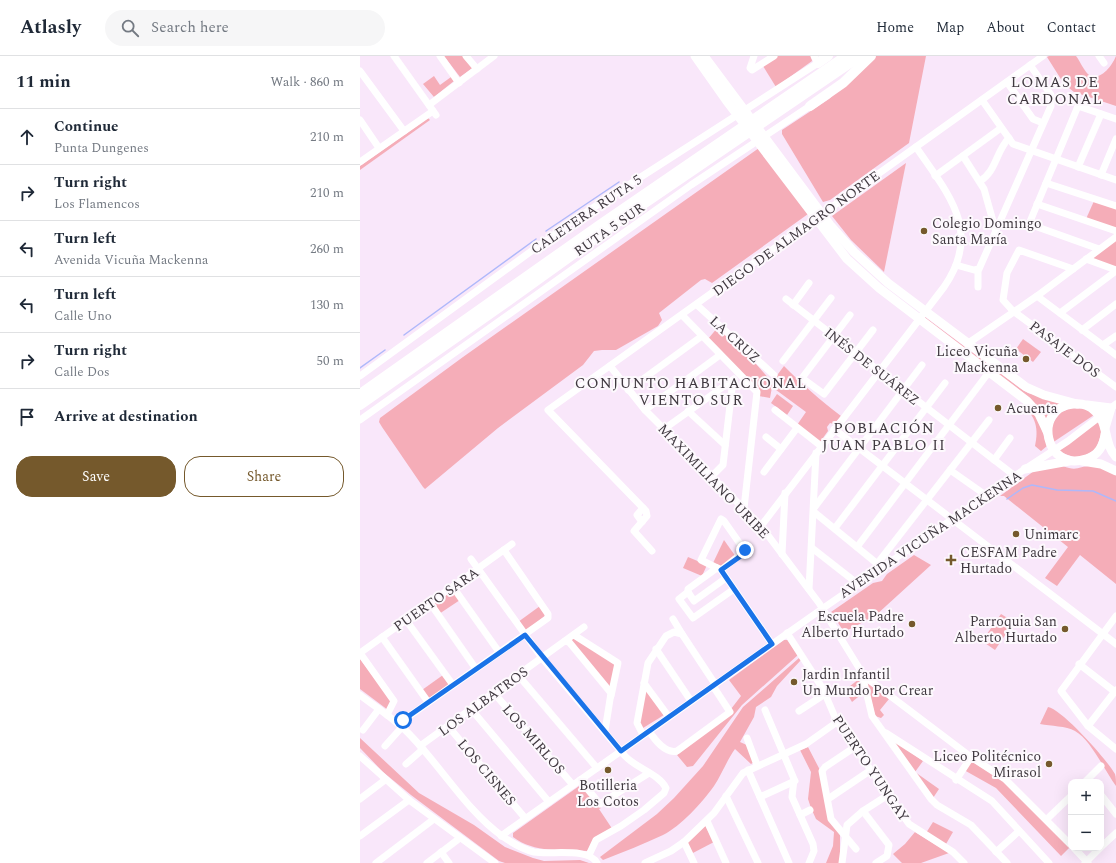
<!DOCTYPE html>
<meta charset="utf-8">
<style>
:root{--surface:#fff;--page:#f6f6f7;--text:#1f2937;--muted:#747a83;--line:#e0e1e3;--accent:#75592c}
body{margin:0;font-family:Spectral,serif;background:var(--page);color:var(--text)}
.controls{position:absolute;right:12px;bottom:12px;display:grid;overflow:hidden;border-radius:8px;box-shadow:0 4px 16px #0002}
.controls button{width:36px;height:36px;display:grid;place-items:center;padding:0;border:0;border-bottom:1px solid var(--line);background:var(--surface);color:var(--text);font:20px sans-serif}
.stop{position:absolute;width:12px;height:12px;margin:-9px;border:3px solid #1a73e8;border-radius:50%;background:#fff}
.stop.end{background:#1a73e8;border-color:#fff;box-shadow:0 1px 4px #0008}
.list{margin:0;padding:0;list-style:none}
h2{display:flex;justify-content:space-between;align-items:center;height:52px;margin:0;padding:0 16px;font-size:17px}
h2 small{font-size:13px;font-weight:400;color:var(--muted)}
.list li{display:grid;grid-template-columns:26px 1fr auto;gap:12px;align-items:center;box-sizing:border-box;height:56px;padding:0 16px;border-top:1px solid var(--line)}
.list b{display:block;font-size:15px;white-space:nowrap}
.list p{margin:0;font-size:13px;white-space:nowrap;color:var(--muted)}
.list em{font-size:13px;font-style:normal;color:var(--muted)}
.actions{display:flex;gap:8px;padding:12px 16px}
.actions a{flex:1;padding:9px 0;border:1px solid var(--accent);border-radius:16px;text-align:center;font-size:14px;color:var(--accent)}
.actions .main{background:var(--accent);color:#fff}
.icon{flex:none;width:22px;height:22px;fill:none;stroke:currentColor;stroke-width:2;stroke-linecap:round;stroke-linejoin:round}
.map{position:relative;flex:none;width:756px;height:807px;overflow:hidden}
header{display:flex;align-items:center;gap:24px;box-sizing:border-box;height:56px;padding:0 20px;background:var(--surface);border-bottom:1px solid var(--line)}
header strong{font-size:19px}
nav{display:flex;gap:22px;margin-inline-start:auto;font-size:14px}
.search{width:280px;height:36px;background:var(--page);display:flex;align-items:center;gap:10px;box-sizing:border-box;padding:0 14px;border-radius:22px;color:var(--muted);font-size:15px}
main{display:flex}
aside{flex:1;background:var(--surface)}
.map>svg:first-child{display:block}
</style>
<header>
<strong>Atlasly</strong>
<div class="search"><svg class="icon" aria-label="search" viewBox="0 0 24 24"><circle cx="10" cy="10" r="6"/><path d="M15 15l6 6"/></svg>Search here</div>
<nav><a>Home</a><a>Map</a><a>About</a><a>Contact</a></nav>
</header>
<main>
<aside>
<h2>11 min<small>Walk · 860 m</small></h2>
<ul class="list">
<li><svg class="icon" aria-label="ahead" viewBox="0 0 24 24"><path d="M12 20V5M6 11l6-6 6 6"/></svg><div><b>Continue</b><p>Punta Dungenes</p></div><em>210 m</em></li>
<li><svg class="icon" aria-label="right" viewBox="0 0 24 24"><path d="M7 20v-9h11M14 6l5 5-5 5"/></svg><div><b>Turn right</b><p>Los Flamencos</p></div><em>210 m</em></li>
<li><svg class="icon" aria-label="left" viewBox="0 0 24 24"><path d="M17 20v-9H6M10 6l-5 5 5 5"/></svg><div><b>Turn left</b><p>Avenida Vicuña Mackenna</p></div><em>260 m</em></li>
<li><svg class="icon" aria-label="left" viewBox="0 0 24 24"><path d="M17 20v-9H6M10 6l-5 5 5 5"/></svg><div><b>Turn left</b><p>Calle Uno</p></div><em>130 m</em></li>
<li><svg class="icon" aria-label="right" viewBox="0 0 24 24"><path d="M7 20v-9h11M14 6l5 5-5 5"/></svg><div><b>Turn right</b><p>Calle Dos</p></div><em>50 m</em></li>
<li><svg class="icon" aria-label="arrive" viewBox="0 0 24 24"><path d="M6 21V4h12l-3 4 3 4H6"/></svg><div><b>Arrive at destination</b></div></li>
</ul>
<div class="actions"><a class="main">Save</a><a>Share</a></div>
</aside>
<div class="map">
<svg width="756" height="807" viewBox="0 0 756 807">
<rect width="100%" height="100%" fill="#f9e7fa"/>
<g fill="#f5adb8">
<polygon points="84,0 105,0 114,11 100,21"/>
<polygon points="417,0 451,0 452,5 416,31 403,10"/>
<polygon points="515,0 566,0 549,87 470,144 463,146 422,78 422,74 469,43"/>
<path d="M689,0h27c4,5 8,15 13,19 12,7 24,-11 27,-19v50l-42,-14 -10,-8 -17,-27z"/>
<polygon points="74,20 80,29 91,21 94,25 74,41 63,28"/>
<polygon points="68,62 70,64 0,114 0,110"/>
<polygon points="399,92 448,158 352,227 345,223 341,224 299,257 302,264 298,270 256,294 242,294 234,295 223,309 138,372 65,433 63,431 22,371 19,366 20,362 103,301"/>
<polygon points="546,107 524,216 491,184 472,160"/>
<polygon points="734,145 756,152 756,174 726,163"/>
<polygon points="756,184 756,212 732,202"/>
<polygon points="565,261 660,332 668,337 701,346 687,366 565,263"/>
<path d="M358,271l30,28 24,27 12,-16c18,18 36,34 57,50l-7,8 -4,-1 -3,4 1,4 -8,11 -23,-17 9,-13 -34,-25 -2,11 -11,-2 -51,-57z"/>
<polygon points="663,283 681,296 673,306 656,293"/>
<polygon points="417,338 433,350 427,359 411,347"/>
<path d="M667,348c11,10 16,28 20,42l-6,5 -6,-5c4,-17 1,-30 -13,-41z"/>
<polygon points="711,352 726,353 734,359 692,387 692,368 701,356"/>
<polygon points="739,365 742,376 736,393 719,403 697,395"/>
<path d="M703,410c14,6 16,0 28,0 9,-1 18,5 25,9v109l-36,-29 -23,31 -12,-8 23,-31 -64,-51h-4l34,-25z"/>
<polygon points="364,484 376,501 361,510 353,507"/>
<polygon points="554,499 571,509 515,560 484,576 471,556 513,527 522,525 527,518"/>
<polygon points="328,501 347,509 342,520 323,512"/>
<polygon points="90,535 93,535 100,544 79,558 74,547"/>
<polygon points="180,550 186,559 166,575 158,566"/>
<polygon points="641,558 654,566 635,594 622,585"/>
<polygon points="213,582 255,607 251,633 210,583"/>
<polygon points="424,584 428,584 438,599 382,649 333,710 327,711 317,699 371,653 381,640 369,624"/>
<path d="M439,602l2,2 -24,26 -6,11 -15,10 -2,10 -14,25 9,4 5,16 -3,2 -16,-15c-8,11 -13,25 -21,37 -12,17 -33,40 -51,49 -19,9 -40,17 -60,25l-3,-3 57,-43 17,-16 29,-32 40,-59z"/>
<polygon points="0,603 31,644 28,654 0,633"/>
<polygon points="83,619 90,628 69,642 62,634"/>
<polygon points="499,623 503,637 492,646 485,634"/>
<polygon points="507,627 529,643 520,654 524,659 521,662 515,660"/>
<polygon points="285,631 304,659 283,672 279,667"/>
<path d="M688,651c15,3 59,53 67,67 1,3 1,8 1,12 -11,-15 -25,-46 -41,-55 -9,-5 -24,-5 -35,-7z"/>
<polygon points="0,682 59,737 114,769 145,791 173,802 184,805 220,804 229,807 145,807 139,805 51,739 23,716 0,692"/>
<polygon points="533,684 563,705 555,716 579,733 573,742"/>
<polygon points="448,691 461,716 469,758 480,777 480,807 466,807 473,790 474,776 456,763 451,752 448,743 451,716 440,694"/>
<polygon points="611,705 642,724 710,791 701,800 636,732 604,714"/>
<path d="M222,728l19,24 -2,1 14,21 -26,21c-24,-1 -53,2 -74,-14v-4z"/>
<polygon points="573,766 593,776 586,788 566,777"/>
<polygon points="345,769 354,786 331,798 327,787"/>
<polygon points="555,776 589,797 561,807 542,807 533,798 545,788"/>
</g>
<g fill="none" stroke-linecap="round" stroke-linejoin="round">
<g stroke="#afb8fa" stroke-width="1.5">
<polyline points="186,175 259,126"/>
<polyline points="44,279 176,183"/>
<polyline points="0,312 25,294"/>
<polyline points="647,443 663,432 672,429 697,434 733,435 756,445"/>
</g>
<g stroke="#fff" stroke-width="7">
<polyline points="34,0 76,59"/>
<polyline points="80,0 99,27"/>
<polyline points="106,0 117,13"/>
<polyline points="394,0 390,12 392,14 414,0"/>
<polyline points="739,0 744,7"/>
<polyline points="0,15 44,75"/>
<polyline points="647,26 673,63 683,67"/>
<polyline points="622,44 653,88 756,124"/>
<polyline points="69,49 134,0"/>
<polyline points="0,64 19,92"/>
<polyline points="603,100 624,133 636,176"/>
<polyline points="0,106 73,55"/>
<polyline points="718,111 741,58"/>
<polyline points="741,119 756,83"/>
<polyline points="575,120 641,72"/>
<path d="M620,125c16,-9 16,-30 29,-43"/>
<polyline points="686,127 756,150"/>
<polyline points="677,148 756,175"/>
<polyline points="739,193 669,168 718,50 756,63"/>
<polyline points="726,203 756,214"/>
<polyline points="596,209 614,214 619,213 691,50 691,39 670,9"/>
<polyline points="713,213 659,194 647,217 643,244 653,255 756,331"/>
<polyline points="618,214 618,231"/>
<polyline points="677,240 756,299"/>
<polyline points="426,243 655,420"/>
<polyline points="337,249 414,319"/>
<polyline points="433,249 449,227"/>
<polyline points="700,257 756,215"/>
<polyline points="322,259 397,336 384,452"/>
<polyline points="490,259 442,322 464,338 513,274"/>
<polyline points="722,274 756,248"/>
<polyline points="607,288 677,240 756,181"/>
<polyline points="743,289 756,280"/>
<polyline points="423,305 471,242"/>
<polyline points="250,310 285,354 401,470 459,547 504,620 611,701 645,723 711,789"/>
<polyline points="0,320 214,164 458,7 454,0"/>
<polyline points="268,334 342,280"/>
<polyline points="285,354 360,299"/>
<polyline points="415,354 461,390"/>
<polyline points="328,355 365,389"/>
<polyline points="0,364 331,129 450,50"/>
<polyline points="304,373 374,323"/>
<polyline points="474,373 756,588"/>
<polyline points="406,381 421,393"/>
<polyline points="634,404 650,382"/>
<polyline points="590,414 627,440"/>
<polyline points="404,416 437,372"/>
<polyline points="352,420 363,409 373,324"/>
<polyline points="454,452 562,309"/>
<polyline points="454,456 520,510"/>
<polyline points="282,466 277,459 283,452"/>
<path d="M401,470l183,-239c39,-56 4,-93 -28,-140"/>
<polyline points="475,472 585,327"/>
<polyline points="497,491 629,316"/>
<polyline points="452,492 498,528"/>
<polyline points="292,495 274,475 287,460 286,455 188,354 683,0"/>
<polyline points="422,498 425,437"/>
<path d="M111,503l71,99 83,98c11,12 34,18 41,32l-2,5 -20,17 -23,16 -25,14 -7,15"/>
<polyline points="517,508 629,364"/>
<polyline points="357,512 328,533 328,536 334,545 366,522"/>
<polyline points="361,514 385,495 364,465 361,463 341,504 361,514 412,588"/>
<polyline points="93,531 139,596"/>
<polyline points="449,533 456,397"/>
<polyline points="328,536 319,543 333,562 374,533"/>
<polyline points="70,547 116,613"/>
<polyline points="756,560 701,635 728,670 756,693"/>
<polyline points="313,563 322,578"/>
<polyline points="46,564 93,629"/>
<polyline points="427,577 463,633 477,666 549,768 593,796 604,807"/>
<polyline points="214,579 258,607 251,640"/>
<polyline points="22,581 68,646"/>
<polyline points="205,585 209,586 251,637 245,675"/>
<polyline points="296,593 331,645"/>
<polyline points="0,597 152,488"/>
<polyline points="0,597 34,645 27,659"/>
<polyline points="719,608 755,636"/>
<polyline points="502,618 512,660 571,743 577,749 611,769 647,807"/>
<polyline points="158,619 237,712"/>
<polyline points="284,627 309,661"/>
<polyline points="134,637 213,729"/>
<path d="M0,639c17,13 38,26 52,42 29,30 56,75 90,99 10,7 20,13 32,16 17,3 55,-5 63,11"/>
<polyline points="111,653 189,746"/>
<polyline points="405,654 434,723 432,741 453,788 454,795 449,807"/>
<polyline points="439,655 465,638"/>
<polyline points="38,668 188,562 188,558 144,494"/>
<polyline points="88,670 165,762"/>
<polyline points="728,670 756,634"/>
<polyline points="3,674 19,653"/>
<path d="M289,675c6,9 16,23 28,20l53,-39 -17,-26"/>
<polyline points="526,677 632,745 689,807"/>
<polyline points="283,679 277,667 288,607 306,580 314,576 322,578 355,628"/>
<polyline points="387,682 397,709"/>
<polyline points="25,690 42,671"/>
<polyline points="60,690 224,571"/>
<polyline points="495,691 465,711 462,715 471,763 496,793"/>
<polyline points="0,700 49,744 135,807"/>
<polyline points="46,708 63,693"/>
<polyline points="388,714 429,807"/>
<polyline points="220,724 240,748 289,717"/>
<polyline points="596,724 611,701"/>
<polyline points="725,726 741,710"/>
<polyline points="741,739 756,758"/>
<polyline points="366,740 398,807"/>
<polyline points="400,741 435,725"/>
<polyline points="0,743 25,724"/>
<polyline points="468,743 511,714"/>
<polyline points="503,755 529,789 527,800 516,807"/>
<polyline points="440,759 450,754"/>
<polyline points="687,763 711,740"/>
<polyline points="347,765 366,807"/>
<polyline points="0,780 49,744"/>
<polyline points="141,780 459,555 665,413 708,385 756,348"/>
<polyline points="324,786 334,807"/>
<polyline points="741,791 756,777"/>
<polyline points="714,792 728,807"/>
<polyline points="81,796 89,807"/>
<polyline points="636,796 659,775"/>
<polyline points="16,807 74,763"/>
<polyline points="67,807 100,782"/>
<polyline points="285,807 311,795 324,786 354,757 383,717 446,688 477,666"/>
<polyline points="482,807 487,769 503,755 528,739"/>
<polyline points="725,807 740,792"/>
</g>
<g stroke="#fff" stroke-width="9">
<polyline points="335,0 366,44 487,203 519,232 667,345 679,358 687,375"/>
<polyline points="344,0 470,169 494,196 528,227 666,331 684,339 717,348"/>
<polyline points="727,349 751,352 745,372"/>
<path d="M745,378c-1,11 -7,22 -19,25 -41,14 -54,-51 -13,-55 8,-1 16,1 22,7 14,12 8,32 21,46"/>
<polyline points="722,405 741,408 756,415"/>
<polyline points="665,413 709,405"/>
</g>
<g stroke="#fff" stroke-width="10">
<polyline points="458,7 468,0"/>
<polyline points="450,50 483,27 511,0"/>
<polyline points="0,338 241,168 486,0"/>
<polyline points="0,349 151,243 276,153 500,0"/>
</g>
</g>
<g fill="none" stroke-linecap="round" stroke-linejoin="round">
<polyline stroke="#1a73e8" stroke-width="5" points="43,664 165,579 261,695 412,588 361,514 385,497 385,494"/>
</g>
<g fill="#75592c" stroke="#fdf9fd" stroke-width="1.5">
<circle cx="564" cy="175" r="4"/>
<circle cx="666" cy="303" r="4"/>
<circle cx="638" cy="352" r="4"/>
<circle cx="656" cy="478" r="4"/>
<path d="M589 498h4v4h4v4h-4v4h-4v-4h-4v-4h4z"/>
<circle cx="552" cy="568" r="4"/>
<circle cx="705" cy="573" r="4"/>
<circle cx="434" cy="626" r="4"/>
<circle cx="689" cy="708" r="4"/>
<circle cx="248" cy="714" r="4"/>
</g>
<g text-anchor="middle" stroke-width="4" stroke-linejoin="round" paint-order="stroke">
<g font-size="14" fill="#403940" stroke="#fdf9fd">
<text transform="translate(226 158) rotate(-34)" y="5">CALETERA RUTA 5</text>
<text transform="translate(249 173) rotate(-35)" y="5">RUTA 5 SUR</text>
<text transform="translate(436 177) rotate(-36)" y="5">DIEGO DE ALMAGRO NORTE</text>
<text transform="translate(375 283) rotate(42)" y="5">LA CRUZ</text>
<text transform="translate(705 293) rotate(37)" y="5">PASAJE DOS</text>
<text transform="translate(512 310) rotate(38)" y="5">INÉS DE SUÁREZ</text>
<text transform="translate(354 425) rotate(46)" y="5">MAXIMILIANO URIBE</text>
<text transform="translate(570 478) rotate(-34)" y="5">AVENIDA VICUÑA MACKENNA</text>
<text transform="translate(76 543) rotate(-35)" y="5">PUERTO SARA</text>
<text transform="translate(123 645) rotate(-36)" y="5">LOS ALBATROS</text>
<text transform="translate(174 683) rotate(49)" y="5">LOS MIRLOS</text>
<text transform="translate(511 712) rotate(56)" y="5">PUERTO YUNGAY</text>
<text transform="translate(127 716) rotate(50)" y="5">LOS CISNES</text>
</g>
<g font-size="14" fill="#403940" stroke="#fdf9fd" text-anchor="start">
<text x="572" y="172">Colegio Domingo<tspan x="572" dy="16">Santa María</tspan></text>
<text x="658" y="300" text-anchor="end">Liceo Vicuña<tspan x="658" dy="16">Mackenna</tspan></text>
<text x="646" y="357">Acuenta</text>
<text x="664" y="483">Unimarc</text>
<text x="600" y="501">CESFAM Padre<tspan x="600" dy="16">Hurtado</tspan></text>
<text x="544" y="565" text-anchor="end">Escuela Padre<tspan x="544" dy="16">Alberto Hurtado</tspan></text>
<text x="697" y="570" text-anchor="end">Parroquia San<tspan x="697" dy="16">Alberto Hurtado</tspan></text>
<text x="442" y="623">Jardin Infantil<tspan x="442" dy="16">Un Mundo Por Crear</tspan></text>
<text x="681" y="705" text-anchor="end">Liceo Politécnico<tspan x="681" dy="16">Mirasol</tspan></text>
<text x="248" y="734" text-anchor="middle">Botilleria<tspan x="248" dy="16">Los Cotos</tspan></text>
</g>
<g font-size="15" letter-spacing="1" fill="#403940" stroke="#fdf9fd">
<text x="695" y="31">LOMAS DE<tspan x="695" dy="17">CARDONAL</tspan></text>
<text x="331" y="332">CONJUNTO HABITACIONAL<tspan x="331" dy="17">VIENTO SUR</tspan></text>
<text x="524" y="377">POBLACIÓN<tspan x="524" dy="17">JUAN PABLO II</tspan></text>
</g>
</g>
</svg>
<div class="controls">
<button>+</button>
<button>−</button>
</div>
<div class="stop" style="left:43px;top:664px"></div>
<div class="stop end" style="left:385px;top:494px"></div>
</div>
</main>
